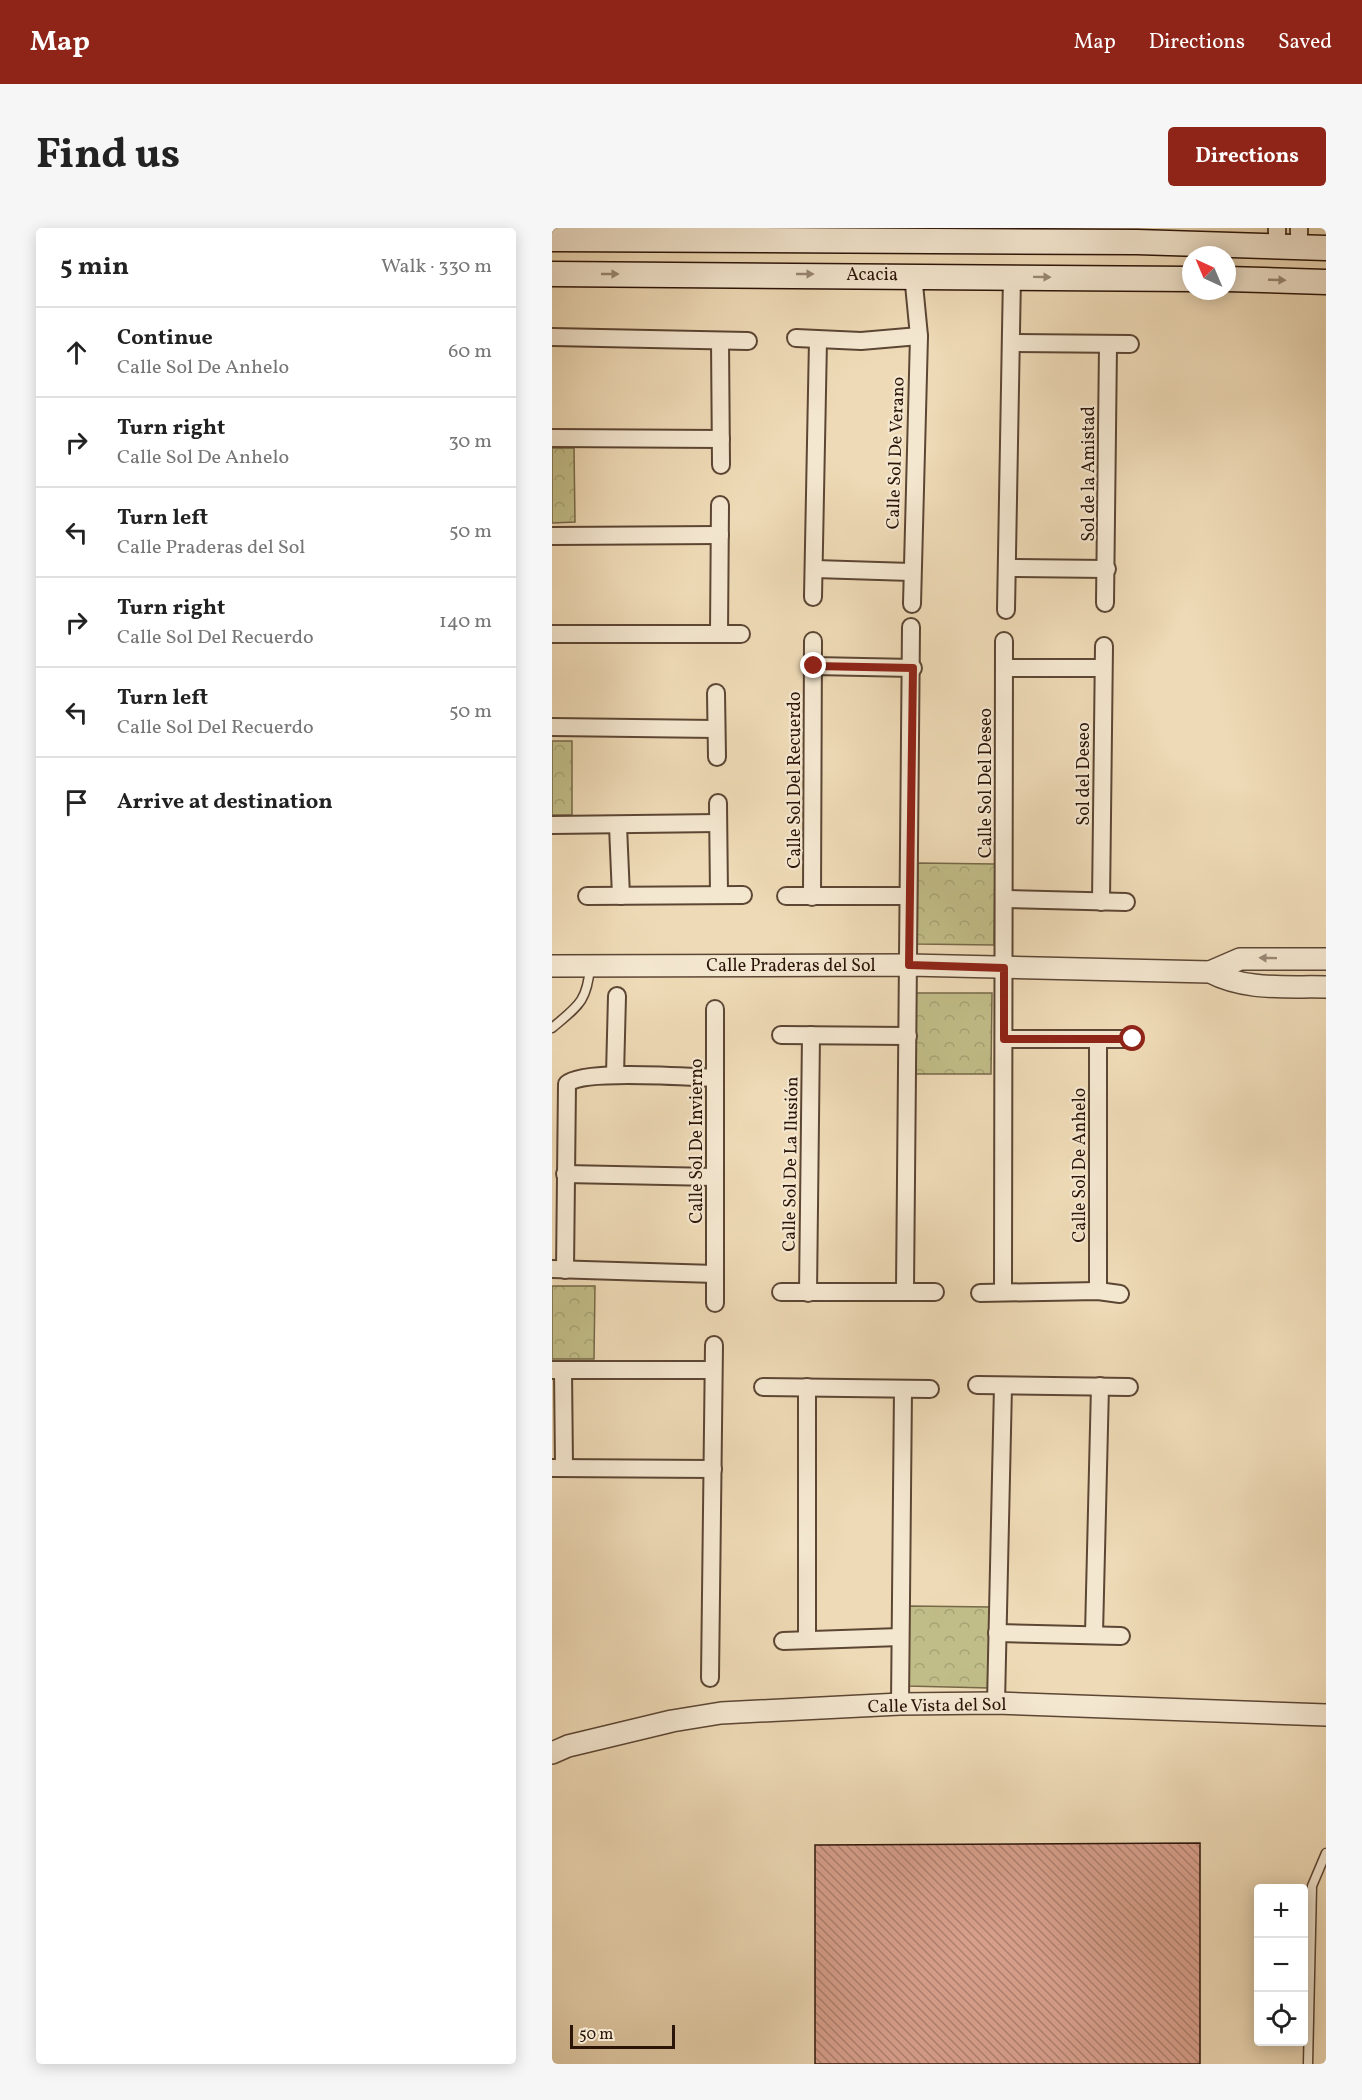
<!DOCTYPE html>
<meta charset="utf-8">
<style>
:root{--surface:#fff;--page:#f6f6f6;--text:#222;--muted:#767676;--line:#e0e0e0;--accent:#8f2418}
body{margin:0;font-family:Vollkorn,serif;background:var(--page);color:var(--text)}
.controls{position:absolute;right:18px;bottom:18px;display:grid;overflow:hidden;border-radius:6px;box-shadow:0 3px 15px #0003}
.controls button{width:54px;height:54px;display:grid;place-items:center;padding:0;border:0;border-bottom:2px solid var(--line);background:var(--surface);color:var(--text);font:30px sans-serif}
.compass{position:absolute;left:630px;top:18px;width:54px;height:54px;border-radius:50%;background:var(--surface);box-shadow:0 3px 15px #0003;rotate:316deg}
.scale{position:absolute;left:18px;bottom:15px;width:105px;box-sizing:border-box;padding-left:6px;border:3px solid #2b1408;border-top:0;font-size:16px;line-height:21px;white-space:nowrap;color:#2b1408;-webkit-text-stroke:4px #f4e7d0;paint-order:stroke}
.stop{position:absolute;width:18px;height:18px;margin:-14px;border:4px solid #8f2418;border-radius:50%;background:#fff}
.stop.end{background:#8f2418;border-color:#fff;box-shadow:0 2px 6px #0008}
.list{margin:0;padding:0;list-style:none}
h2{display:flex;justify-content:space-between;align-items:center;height:78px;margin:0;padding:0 24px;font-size:26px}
h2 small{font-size:20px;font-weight:400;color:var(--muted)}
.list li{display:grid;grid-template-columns:39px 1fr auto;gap:18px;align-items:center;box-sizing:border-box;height:90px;padding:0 24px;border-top:2px solid var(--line)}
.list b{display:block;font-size:22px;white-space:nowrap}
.list p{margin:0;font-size:20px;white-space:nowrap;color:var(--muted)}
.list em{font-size:20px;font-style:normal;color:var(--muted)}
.icon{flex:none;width:33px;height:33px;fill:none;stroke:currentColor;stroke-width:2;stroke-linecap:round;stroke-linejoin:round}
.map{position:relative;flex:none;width:774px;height:1836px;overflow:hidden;border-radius:6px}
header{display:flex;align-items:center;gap:36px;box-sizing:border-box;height:84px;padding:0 30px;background:var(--accent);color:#fff}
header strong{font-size:28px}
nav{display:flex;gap:33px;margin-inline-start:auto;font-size:21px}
.intro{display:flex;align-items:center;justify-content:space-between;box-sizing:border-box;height:144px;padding:0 36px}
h1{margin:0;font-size:42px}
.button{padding:15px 27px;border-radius:6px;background:var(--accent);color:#fff;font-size:21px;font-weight:700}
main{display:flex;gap:36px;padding:0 36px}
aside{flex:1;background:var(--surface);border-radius:6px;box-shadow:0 3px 15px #0003}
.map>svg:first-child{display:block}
</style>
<header>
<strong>Map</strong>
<nav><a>Map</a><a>Directions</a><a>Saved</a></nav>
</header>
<div class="intro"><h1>Find us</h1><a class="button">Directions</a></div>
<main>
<aside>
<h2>5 min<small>Walk · 330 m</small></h2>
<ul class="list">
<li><svg class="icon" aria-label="ahead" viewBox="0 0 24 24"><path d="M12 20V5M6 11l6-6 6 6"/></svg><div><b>Continue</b><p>Calle Sol De Anhelo</p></div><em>60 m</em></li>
<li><svg class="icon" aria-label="right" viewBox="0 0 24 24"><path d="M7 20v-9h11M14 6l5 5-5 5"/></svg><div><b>Turn right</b><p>Calle Sol De Anhelo</p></div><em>30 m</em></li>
<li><svg class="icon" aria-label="left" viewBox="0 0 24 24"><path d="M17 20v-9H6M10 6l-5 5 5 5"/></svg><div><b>Turn left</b><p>Calle Praderas del Sol</p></div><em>50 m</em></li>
<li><svg class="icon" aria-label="right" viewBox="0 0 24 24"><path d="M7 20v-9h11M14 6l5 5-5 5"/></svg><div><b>Turn right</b><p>Calle Sol Del Recuerdo</p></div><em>140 m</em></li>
<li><svg class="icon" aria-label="left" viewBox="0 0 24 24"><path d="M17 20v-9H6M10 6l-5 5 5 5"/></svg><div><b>Turn left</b><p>Calle Sol Del Recuerdo</p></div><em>50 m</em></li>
<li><svg class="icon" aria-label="arrive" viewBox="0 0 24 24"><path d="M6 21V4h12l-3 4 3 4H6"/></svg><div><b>Arrive at destination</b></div></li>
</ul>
</aside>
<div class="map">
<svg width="774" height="1836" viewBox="0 0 774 1836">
<defs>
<pattern id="forest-crowns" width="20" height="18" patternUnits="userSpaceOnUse" patternTransform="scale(1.5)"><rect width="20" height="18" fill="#c1bd88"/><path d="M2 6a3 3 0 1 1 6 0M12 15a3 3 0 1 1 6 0" fill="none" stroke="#a6a274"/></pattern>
<pattern id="building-back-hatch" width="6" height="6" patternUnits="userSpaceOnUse" patternTransform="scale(1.5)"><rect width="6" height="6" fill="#d89f8c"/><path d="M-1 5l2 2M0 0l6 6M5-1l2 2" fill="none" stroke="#af8070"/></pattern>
</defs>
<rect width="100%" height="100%" fill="#eedab6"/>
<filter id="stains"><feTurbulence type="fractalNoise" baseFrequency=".00333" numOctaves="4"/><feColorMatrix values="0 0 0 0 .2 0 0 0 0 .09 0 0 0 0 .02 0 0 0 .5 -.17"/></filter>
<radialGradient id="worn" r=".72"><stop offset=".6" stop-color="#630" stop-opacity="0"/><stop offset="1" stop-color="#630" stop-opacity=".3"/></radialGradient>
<g fill="url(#forest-crowns)" stroke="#766848" stroke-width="1.5">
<polygon points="0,220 22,220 23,294 0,295"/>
<rect x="0" y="513" width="20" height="74"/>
<polygon points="366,635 443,636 442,717 365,716"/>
<polygon points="363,765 440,765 439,846 362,846"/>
<polygon points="0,1058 43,1058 42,1131 0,1131"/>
<polygon points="357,1378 439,1379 437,1460 355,1458"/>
</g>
<polygon fill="url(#building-back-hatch)" stroke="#2b1408" stroke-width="1.5" points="648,1615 648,1836 263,1836 263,1617"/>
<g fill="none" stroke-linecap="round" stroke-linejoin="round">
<defs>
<g id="service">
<path d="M0,800c26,-22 35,-26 38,-61"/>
<polyline points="756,1836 760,1658 774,1625"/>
</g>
<g id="minor">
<polyline points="725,17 725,0"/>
<polyline points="747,18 747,0"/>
<polyline points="0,109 196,113"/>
<polyline points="244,110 309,113 367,108"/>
<polyline points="168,113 169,237"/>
<polyline points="459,115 578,116"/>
<polyline points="0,210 169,211"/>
<polyline points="0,308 168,307"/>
<polyline points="456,340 555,341"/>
<polyline points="263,341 359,344"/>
<polyline points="261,369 266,112"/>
<polyline points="553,375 556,117"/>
<polyline points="360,376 367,108 361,46"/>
<polyline points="454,382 460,48"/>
<polyline points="0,406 189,406"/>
<polyline points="167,406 168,277"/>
<polyline points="262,438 361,440"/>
<polyline points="453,440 551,440"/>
<polyline points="164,465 165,529"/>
<polyline points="0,499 164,501"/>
<polyline points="166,575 167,667"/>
<polyline points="0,597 166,595"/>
<polyline points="66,598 69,668"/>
<polyline points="35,668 191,667"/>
<polyline points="234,668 356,668"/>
<polyline points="260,669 261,413"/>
<polyline points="452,671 574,674"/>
<polyline points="549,674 552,418"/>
<polyline points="229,807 356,808"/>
<polyline points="452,811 581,811"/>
<polyline points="63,847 65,768"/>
<polyline points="13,946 163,949"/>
<polyline points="0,1041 163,1046"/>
<path d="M13,1042l2,-186c15,-15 122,-7 148,-6"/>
<polyline points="353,1062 359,399"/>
<polyline points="451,1063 452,413"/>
<polyline points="546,1063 546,811"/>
<polyline points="229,1064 383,1064"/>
<polyline points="256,1065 259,807"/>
<polyline points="428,1065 546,1063 568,1066"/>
<polyline points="163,1075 163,781"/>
<polyline points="0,1142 161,1142"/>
<polyline points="11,1142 12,1239"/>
<polyline points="425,1157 577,1159"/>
<polyline points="211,1159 378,1161"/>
<polyline points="0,1240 161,1241"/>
<polyline points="445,1405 569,1408"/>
<polyline points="542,1406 548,1158"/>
<polyline points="255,1412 255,1159"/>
<polyline points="231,1413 348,1409"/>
<polyline points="158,1450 162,1117"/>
<polyline points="444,1475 451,1158"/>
<polyline points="348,1476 351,1161"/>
</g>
<g id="tertiary">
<path d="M0,738l357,-1 301,7c36,19 77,14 116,15"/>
<polyline points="658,744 688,731 774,731"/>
<polyline points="0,1525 16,1518 120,1493 169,1485 348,1476 444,1475 774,1487"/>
</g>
<g id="secondary">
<polyline points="0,11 585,14 774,20"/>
<polyline points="0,46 639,51"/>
<polyline points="675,51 774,54"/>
</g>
</defs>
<use href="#service" stroke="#5c4634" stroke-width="11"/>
<use href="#minor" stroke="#5c4634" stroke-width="20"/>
<use href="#tertiary" stroke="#5c4634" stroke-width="24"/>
<use href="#secondary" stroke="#2b1408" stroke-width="27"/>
<use href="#service" stroke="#f4e7d0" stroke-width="8"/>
<use href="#minor" stroke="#f4e7d0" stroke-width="16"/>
<use href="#tertiary" stroke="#f4e7d0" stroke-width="21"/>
<use href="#secondary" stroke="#f4e7d0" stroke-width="24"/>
</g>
<defs><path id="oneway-solid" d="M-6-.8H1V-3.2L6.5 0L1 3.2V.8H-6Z" transform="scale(1.5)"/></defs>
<g fill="#9a8876">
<use href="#oneway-solid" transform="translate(58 46)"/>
<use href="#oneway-solid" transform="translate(253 46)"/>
<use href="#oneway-solid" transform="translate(490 49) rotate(1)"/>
<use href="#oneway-solid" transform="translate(725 52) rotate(2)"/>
<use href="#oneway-solid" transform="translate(716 730) rotate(-179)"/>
</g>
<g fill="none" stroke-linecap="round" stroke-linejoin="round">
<polyline stroke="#8f2418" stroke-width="8" points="262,438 361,440 357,737 452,740 452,811 581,811"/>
</g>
<g text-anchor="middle" stroke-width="4.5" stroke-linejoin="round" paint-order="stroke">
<g font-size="18" fill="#2b1408" stroke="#f4e7d0">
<text x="320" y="52">Acacia</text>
<text transform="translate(343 225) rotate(-88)" y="6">Calle Sol De Verano</text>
<text transform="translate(536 246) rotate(-90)" y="6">Sol de la Amistad</text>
<text transform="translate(531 546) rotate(-90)" y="6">Sol del Deseo</text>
<text transform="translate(242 552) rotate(-90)" y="6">Calle Sol Del Recuerdo</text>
<text transform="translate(433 555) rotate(-90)" y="6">Calle Sol Del Deseo</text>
<text x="239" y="743">Calle Praderas del Sol</text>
<text transform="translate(144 913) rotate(-90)" y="6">Calle Sol De Invierno</text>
<text transform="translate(238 936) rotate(-89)" y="6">Calle Sol De La Ilusión</text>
<text transform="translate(527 937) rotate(-90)" y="6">Calle Sol De Anhelo</text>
<text transform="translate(385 1477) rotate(-1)" y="6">Calle Vista del Sol</text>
</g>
</g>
<rect width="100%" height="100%" filter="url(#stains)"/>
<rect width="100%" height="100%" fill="url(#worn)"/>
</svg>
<div class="controls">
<button>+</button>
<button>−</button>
<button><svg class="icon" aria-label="locate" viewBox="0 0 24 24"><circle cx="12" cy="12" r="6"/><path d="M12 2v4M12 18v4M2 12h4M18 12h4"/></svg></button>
</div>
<svg class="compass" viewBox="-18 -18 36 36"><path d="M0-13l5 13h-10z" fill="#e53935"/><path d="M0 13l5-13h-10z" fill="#767676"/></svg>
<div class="scale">50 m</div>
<div class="stop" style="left:581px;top:811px"></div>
<div class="stop end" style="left:262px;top:438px"></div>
</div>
</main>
